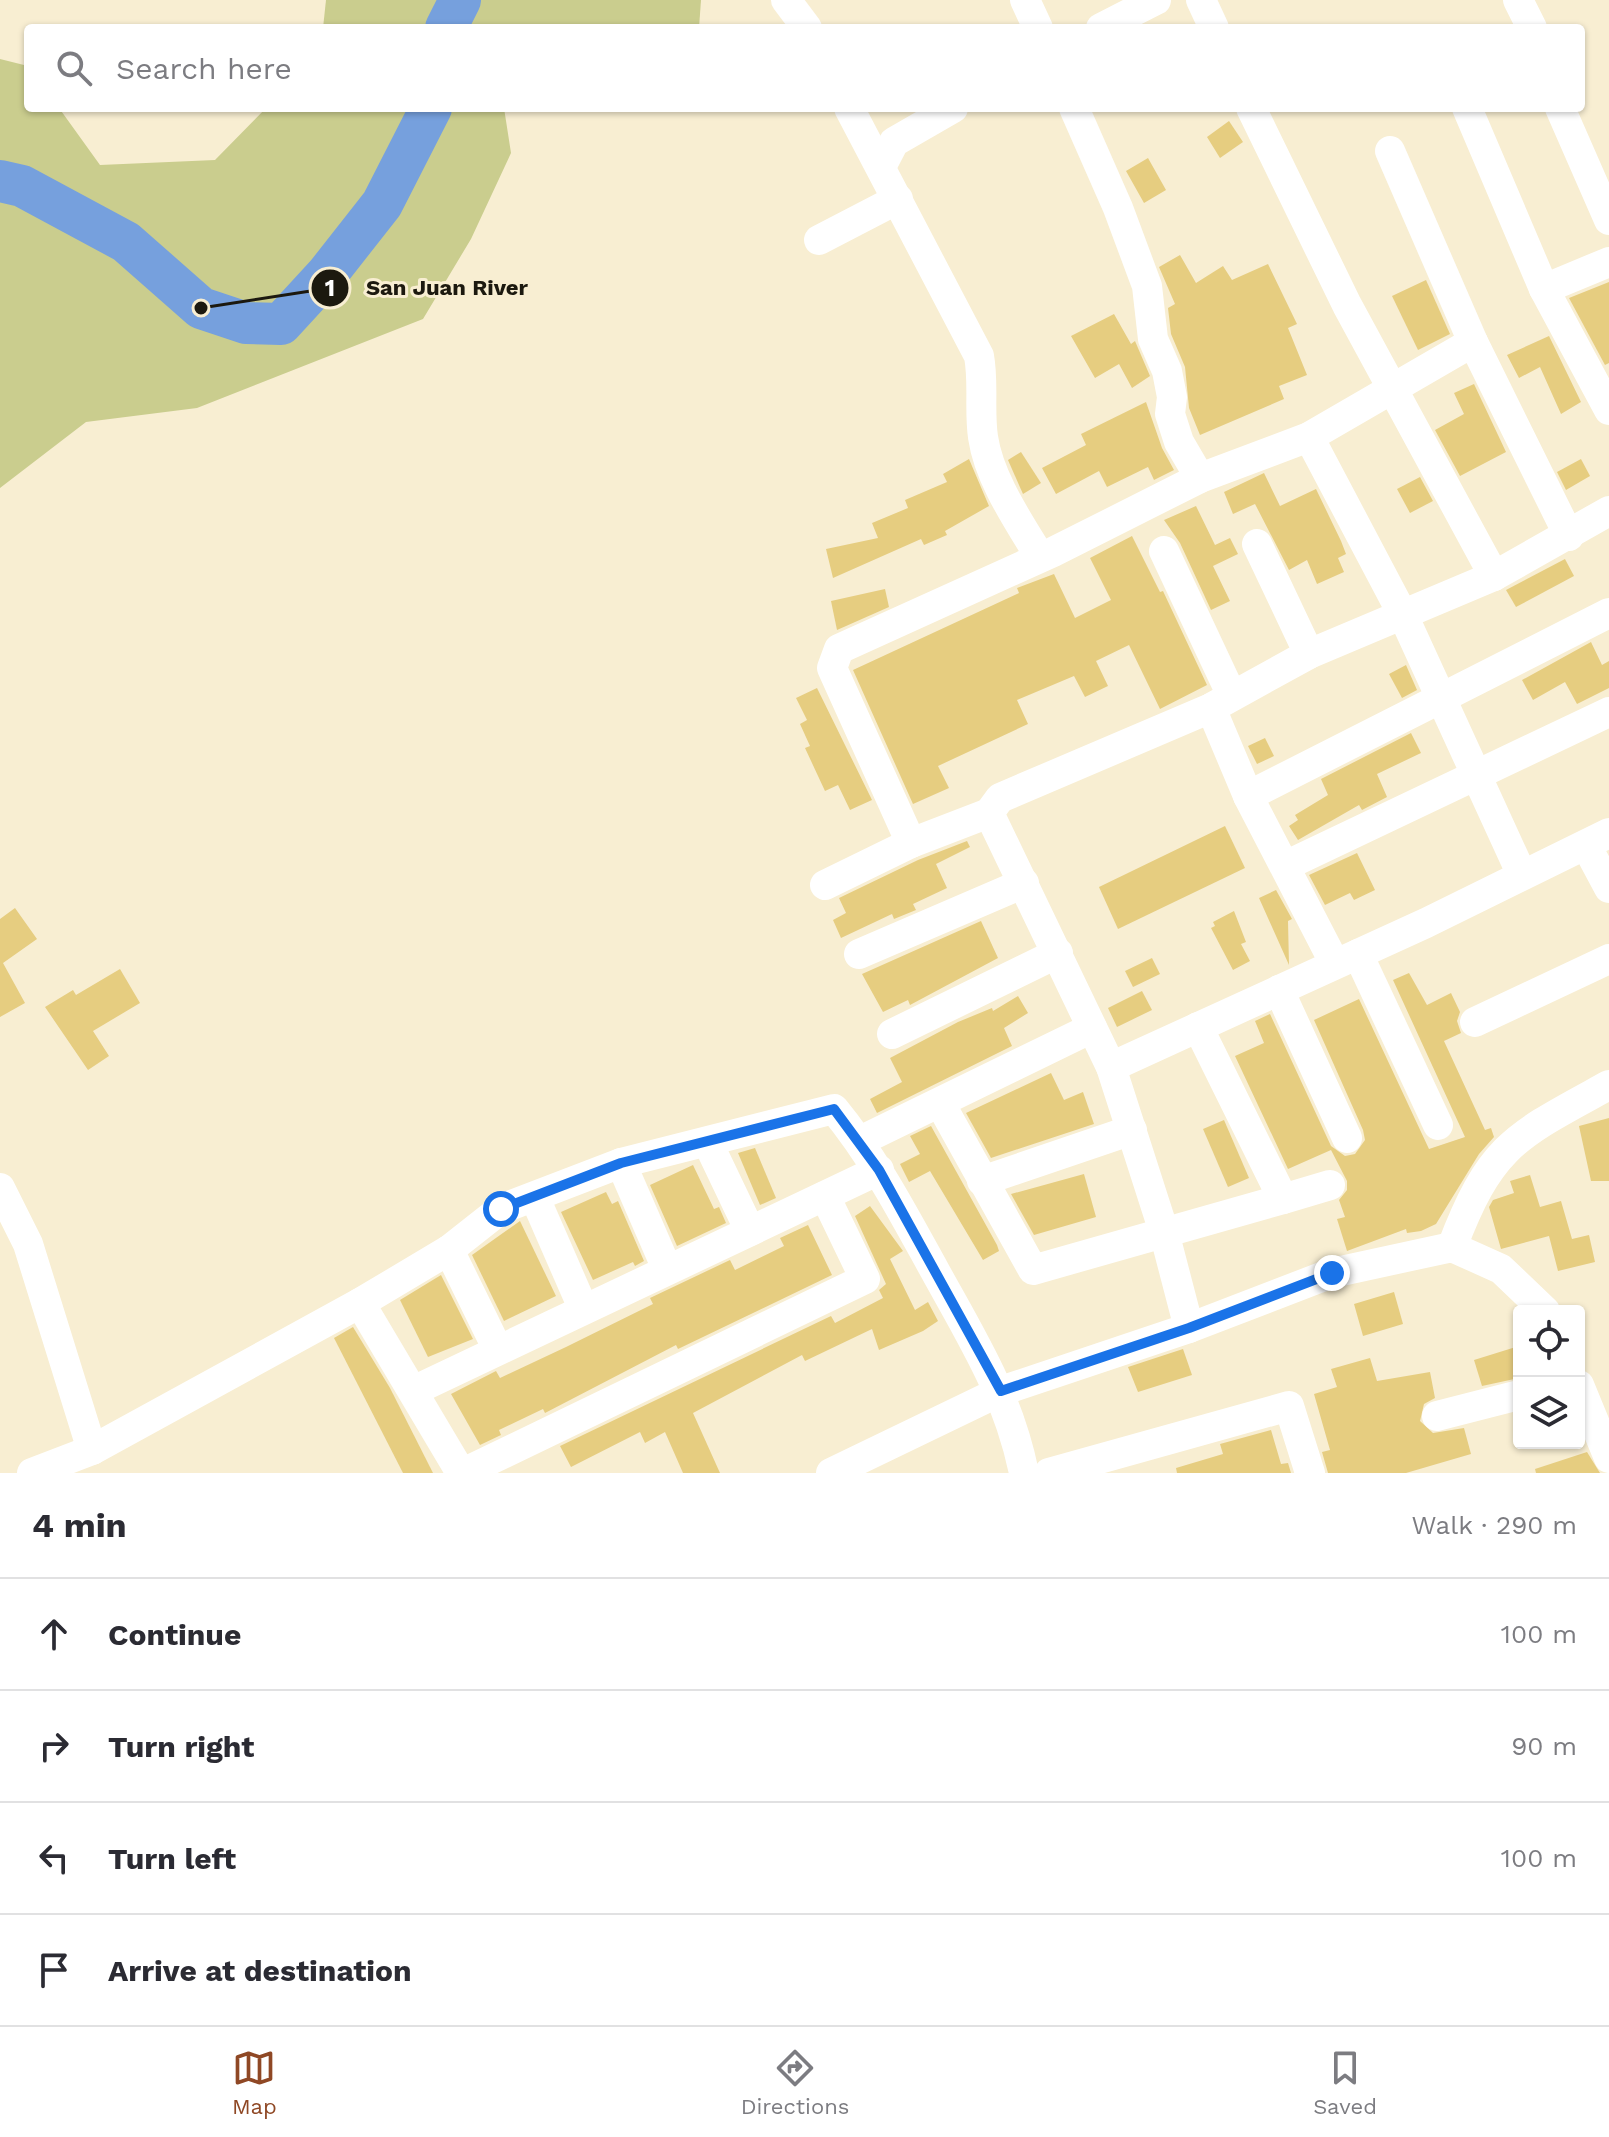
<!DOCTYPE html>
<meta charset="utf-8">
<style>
:root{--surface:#fff;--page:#f7f7f7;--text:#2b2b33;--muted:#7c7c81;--line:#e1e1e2;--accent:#8f4825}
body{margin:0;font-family:"Work Sans",sans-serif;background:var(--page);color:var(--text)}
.controls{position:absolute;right:24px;bottom:24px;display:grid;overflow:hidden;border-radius:8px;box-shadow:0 2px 6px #0004}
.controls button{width:72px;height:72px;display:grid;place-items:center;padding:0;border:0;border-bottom:2px solid var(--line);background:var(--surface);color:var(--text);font:40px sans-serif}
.stop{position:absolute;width:24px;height:24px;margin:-18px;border:6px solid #1a73e8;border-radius:50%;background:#fff}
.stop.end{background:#1a73e8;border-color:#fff;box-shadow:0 2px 8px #0008}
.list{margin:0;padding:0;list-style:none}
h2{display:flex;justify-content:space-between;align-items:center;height:104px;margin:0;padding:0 32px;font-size:34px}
h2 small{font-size:26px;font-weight:400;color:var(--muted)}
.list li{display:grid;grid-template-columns:52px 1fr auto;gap:24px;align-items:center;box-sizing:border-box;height:112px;padding:0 32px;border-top:2px solid var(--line)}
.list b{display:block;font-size:30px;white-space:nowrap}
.list em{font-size:26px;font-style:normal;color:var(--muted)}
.icon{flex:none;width:44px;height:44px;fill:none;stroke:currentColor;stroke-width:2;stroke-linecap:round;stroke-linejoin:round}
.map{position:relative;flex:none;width:1609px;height:1473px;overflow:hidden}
.search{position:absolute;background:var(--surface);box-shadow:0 2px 6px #0004;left:24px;right:24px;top:24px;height:88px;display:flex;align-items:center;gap:20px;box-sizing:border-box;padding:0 28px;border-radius:8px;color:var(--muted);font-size:30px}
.sheet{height:552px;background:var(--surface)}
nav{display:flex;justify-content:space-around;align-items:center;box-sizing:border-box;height:112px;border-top:2px solid var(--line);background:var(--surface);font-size:22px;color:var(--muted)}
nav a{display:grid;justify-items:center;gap:4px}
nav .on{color:var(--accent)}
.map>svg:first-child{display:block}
</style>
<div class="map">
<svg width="1609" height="1473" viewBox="0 0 1609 1473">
<rect width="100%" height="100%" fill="#f8eed2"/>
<g fill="#cacd8e">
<polygon points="326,0 701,0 699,28 323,28"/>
<polygon points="0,59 28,66 28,108 59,108 100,165 215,160 266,108 504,108 511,153 471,239 423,319 197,408 86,422 0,488"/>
</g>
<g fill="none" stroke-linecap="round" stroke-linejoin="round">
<g stroke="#76a0dd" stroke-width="42">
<polyline points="446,28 460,0"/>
<polyline points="0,181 22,186 126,242 201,308 246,323 281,324 327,274 382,204 431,108"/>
</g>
</g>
<g fill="#e6cd80">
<polygon points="1229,121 1243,142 1220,158 1207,137"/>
<polygon points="1148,158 1166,190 1144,203 1126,171"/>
<polygon points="1180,255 1196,283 1223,266 1232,280 1268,264 1297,324 1288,328 1307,375 1279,386 1284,399 1200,435 1189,408 1185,367 1171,334 1168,308 1175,304 1159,267"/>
<polygon points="1426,280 1450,334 1418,350 1392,296"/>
<polygon points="1609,282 1609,363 1605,365 1569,298"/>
<polygon points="1114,314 1131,344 1135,341 1150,376 1132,388 1119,364 1095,378 1071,336"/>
<polygon points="1549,336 1581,402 1561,414 1540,367 1519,378 1507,355"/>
<polygon points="1474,384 1506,452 1460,476 1435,430 1464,414 1454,393"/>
<polygon points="1146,402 1162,448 1174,470 1154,480 1148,467 1107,487 1099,471 1056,494 1042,468 1086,445 1081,434"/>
<polygon points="1021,452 1041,483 1023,494 1008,460"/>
<polygon points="969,459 989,506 945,531 947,535 924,545 921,539 833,578 826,549 878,538 872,523 908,508 905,500 947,482 943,474"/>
<polygon points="1581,459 1590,476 1566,490 1557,472"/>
<polygon points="1264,473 1280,506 1316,489 1341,541 1346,554 1338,558 1344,572 1317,584 1307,560 1289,570 1255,504 1233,514 1224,492"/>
<polygon points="1420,477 1433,501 1410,513 1397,489"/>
<polygon points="1196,506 1215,545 1230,538 1238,554 1213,566 1230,601 1211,610 1180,543 1164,520"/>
<polygon points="1132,536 1160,592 1163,591 1207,685 1160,709 1129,645 1096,661 1108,686 1085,697 1074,676 1017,700 1028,724 938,766 949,788 913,804 853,670 1019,593 1017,588 1054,574 1075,618 1111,600 1090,558"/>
<polygon points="1565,559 1574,576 1516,607 1506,590"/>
<polygon points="885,589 889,607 837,630 831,601"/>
<polygon points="1591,642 1602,665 1609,661 1609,688 1577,704 1565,682 1533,700 1522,680"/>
<polygon points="1406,665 1417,690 1402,698 1389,674"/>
<polygon points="817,688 872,800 850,810 838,785 825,791 805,748 810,746 800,724 807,720 796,698"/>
<polygon points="1411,733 1421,753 1377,774 1387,797 1362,810 1359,805 1298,840 1289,826 1298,820 1295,815 1328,795 1321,779"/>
<polygon points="1265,738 1274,756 1257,764 1248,746"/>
<polygon points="1225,826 1245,868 1118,929 1099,887"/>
<polygon points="967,841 970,847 936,864 947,888 913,904 916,910 894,919 892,914 841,938 833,920 846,913 839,898 918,860"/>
<polygon points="1357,853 1375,890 1354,900 1350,893 1325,905 1309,875"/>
<polygon points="1276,890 1292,919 1288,921 1289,965 1259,898"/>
<polygon points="15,908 37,939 3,963 25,1003 0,1017 0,919"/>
<polygon points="1234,911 1246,942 1241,944 1250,961 1233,970 1211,928 1215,926 1213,922"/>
<polygon points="981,921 998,958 910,1005 908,1000 883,1012 862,974"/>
<polygon points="1152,958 1160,974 1133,987 1125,971"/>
<polygon points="120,969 140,1003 93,1031 109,1056 88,1070 45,1007 73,990 76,995"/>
<polygon points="1409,973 1427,1005 1451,993 1460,1012 1457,1021 1461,1033 1444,1041 1485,1130 1491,1128 1494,1137 1479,1154 1436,1224 1421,1231 1407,1233 1406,1229 1347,1251 1337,1219 1345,1217 1339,1200 1347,1190 1347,1181 1331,1150 1288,1169 1235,1056 1264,1043 1255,1021 1270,1014 1331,1146 1345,1156 1355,1154 1365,1140 1363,1130 1314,1020 1359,999 1429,1149 1465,1137 1393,980"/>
<polygon points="1142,991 1152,1010 1117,1027 1108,1008"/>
<polygon points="1018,996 1028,1013 1004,1028 1012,1046 877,1113 870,1099 902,1082 890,1058 958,1022 992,1008 993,1011"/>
<polygon points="1051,1073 1064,1100 1083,1092 1094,1124 991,1158 966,1113"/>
<polygon points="1609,1118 1609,1181 1591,1181 1579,1126"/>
<polygon points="1224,1120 1249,1178 1228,1187 1203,1129"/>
<polygon points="931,1126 997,1245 999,1251 983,1260 930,1171 909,1182 900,1164 920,1154 910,1136"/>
<polygon points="755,1148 776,1198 760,1205 738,1153"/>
<polygon points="693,1165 714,1209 719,1207 726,1223 677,1246 650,1185"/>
<polygon points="1084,1174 1096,1217 1034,1235 1011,1194"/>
<polygon points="1530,1175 1540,1207 1561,1201 1572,1239 1589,1235 1595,1262 1558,1271 1549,1236 1501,1249 1489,1207 1493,1200 1514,1193 1510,1181"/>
<polygon points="606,1192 612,1204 618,1201 644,1261 635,1266 633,1262 593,1280 561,1212"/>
<polygon points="870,1206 903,1251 890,1259 915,1310 928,1302 938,1321 923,1331 879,1350 872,1329 805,1361 802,1355 693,1413 720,1473 683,1473 665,1432 645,1443 640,1432 571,1467 560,1446 831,1316 835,1323 883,1298 879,1290 886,1284 855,1216"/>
<polygon points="520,1221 556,1296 504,1321 472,1255"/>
<polygon points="808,1225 832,1275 678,1349 676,1345 545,1413 543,1409 499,1430 501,1435 480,1445 451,1394 496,1371 500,1378 566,1347 653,1304 650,1298 730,1260 735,1270 784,1246 780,1238"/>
<polygon points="441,1275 473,1339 428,1357 400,1300"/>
<polygon points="1394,1292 1403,1324 1363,1336 1354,1304"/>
<polygon points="353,1327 390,1388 433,1473 403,1473 334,1338"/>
<polygon points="1519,1346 1519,1378 1482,1386 1474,1360"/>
<polygon points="1183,1349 1192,1375 1138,1392 1128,1367"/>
<polygon points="1370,1358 1377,1381 1430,1372 1435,1398 1424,1404 1420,1421 1433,1433 1464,1428 1471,1454 1406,1473 1328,1473 1322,1452 1330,1450 1314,1394 1337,1387 1331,1369"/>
<polygon points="1271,1430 1281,1464 1288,1463 1291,1473 1177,1473 1176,1468 1223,1454 1220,1444"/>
<polygon points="1587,1452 1600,1473 1536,1473 1535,1469"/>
</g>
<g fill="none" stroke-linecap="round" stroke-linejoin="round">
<g stroke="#fff" stroke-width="30">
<polyline points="786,0 807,28"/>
<polyline points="1025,0 1038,28"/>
<polyline points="1201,0 1214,28"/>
<polyline points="1518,0 1532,28"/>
<polyline points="1101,28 1156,0"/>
<path d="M849,108l130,248c5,27 0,54 4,81 6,42 36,85 57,120"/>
<polyline points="1074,108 1118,208 1147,286 1153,339 1167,371 1172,397 1170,414 1179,442 1200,478"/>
<polyline points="1251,108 1347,305 1494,576"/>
<polyline points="1467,108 1544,289"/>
<polyline points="1560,108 1609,220"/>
<polyline points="1390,151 1473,342"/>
<polyline points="881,167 894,142 953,108"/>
<polyline points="819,240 898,199"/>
<polyline points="1609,262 1544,289 1609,410"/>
<polyline points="1309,437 1403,615 1522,875"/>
<polyline points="1257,544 1309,654"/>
<polyline points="1164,551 1232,696"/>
<polyline points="1211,708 1248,796 1335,964"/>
<polyline points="1248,796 1609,613"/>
<polyline points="911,843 832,668 839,649 1053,552 1200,478 1309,437 1473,342 1569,536"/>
<polyline points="1586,845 1609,888"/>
<polyline points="1285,866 1609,712"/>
<polyline points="825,885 911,843 989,813"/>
<polyline points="859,954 1024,883"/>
<polyline points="1358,954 1438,1125"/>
<polyline points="1279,990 1347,1138"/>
<polyline points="1475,1022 1609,959"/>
<polyline points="892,1034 1058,953"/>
<polyline points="1111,1067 1426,923 1609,833"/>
<polyline points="940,1103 1033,1270 1283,1199 1198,1027"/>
<polyline points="860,1141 1092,1028"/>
<polyline points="708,1143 750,1231"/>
<polyline points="621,1163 667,1269"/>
<polyline points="982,1181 1132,1130"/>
<polyline points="0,1188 28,1244 92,1450"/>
<polyline points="535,1198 583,1308"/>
<polyline points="1283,1199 1330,1185"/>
<path d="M1452,1247c39,-103 64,-111 157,-162"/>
<polyline points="449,1250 498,1350"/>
<polyline points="360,1303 461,1473"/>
<polyline points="1189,1328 1164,1232 1111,1067 989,813 1000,798 1211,708 1309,654 1494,576 1609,511"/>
<polyline points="1579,1385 1609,1458"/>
<polyline points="413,1391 879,1170"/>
<polyline points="1437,1416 1519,1395"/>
<path d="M32,1473l60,-23 268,-147 89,-53 52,-41 120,-46 213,-54c41,50 70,106 101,162 38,69 73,124 89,202"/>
<polyline points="463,1473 865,1279 825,1196"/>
<polyline points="831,1473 1001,1391 1189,1328 1332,1273 1452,1247 1501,1269 1545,1311"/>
<polyline points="1049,1473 1289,1406 1310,1473"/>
</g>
</g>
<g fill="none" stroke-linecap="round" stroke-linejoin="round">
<polyline stroke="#1a73e8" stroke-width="10" points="501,1209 621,1163 834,1109 879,1170 1001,1391 1189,1328 1332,1273"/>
</g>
<path fill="none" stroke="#1c190f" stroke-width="3" d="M201 308L330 288"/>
<g fill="#1c190f" stroke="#f8eed2" stroke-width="3">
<circle cx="201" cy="308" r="8"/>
<circle cx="330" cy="288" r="20"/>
</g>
<g font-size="24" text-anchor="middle" font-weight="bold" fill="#fff">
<text x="330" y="296">1</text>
</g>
<g font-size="22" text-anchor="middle" font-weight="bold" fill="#1c190f" stroke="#f8eed2" stroke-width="6" stroke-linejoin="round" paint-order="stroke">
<text x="447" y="295">San Juan River</text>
</g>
</svg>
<div class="controls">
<button><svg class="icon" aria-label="locate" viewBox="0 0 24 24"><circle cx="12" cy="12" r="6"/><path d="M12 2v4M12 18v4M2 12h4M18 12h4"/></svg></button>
<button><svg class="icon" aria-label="layers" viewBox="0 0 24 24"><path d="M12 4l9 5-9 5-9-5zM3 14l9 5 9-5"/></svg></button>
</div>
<div class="stop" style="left:501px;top:1209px"></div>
<div class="stop end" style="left:1332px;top:1273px"></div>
<div class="search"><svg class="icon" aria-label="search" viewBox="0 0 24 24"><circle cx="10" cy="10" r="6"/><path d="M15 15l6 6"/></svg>Search here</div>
</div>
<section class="sheet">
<h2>4 min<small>Walk · 290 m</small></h2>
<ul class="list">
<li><svg class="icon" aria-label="ahead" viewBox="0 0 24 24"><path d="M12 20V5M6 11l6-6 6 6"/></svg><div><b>Continue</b></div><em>100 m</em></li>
<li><svg class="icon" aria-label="right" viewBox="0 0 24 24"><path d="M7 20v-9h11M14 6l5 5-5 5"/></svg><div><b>Turn right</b></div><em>90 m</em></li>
<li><svg class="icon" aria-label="left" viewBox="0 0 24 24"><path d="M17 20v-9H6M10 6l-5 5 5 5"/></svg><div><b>Turn left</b></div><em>100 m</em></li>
<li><svg class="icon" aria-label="arrive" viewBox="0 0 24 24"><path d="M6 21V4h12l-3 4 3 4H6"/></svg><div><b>Arrive at destination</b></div></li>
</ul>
</section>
<nav>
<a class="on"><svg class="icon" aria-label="map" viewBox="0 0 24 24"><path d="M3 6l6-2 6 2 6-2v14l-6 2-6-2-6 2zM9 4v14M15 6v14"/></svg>Map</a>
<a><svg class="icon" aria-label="directions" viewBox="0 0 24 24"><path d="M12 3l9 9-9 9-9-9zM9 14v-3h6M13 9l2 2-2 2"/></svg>Directions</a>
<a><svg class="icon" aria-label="saved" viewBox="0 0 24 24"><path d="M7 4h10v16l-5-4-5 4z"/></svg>Saved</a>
</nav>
